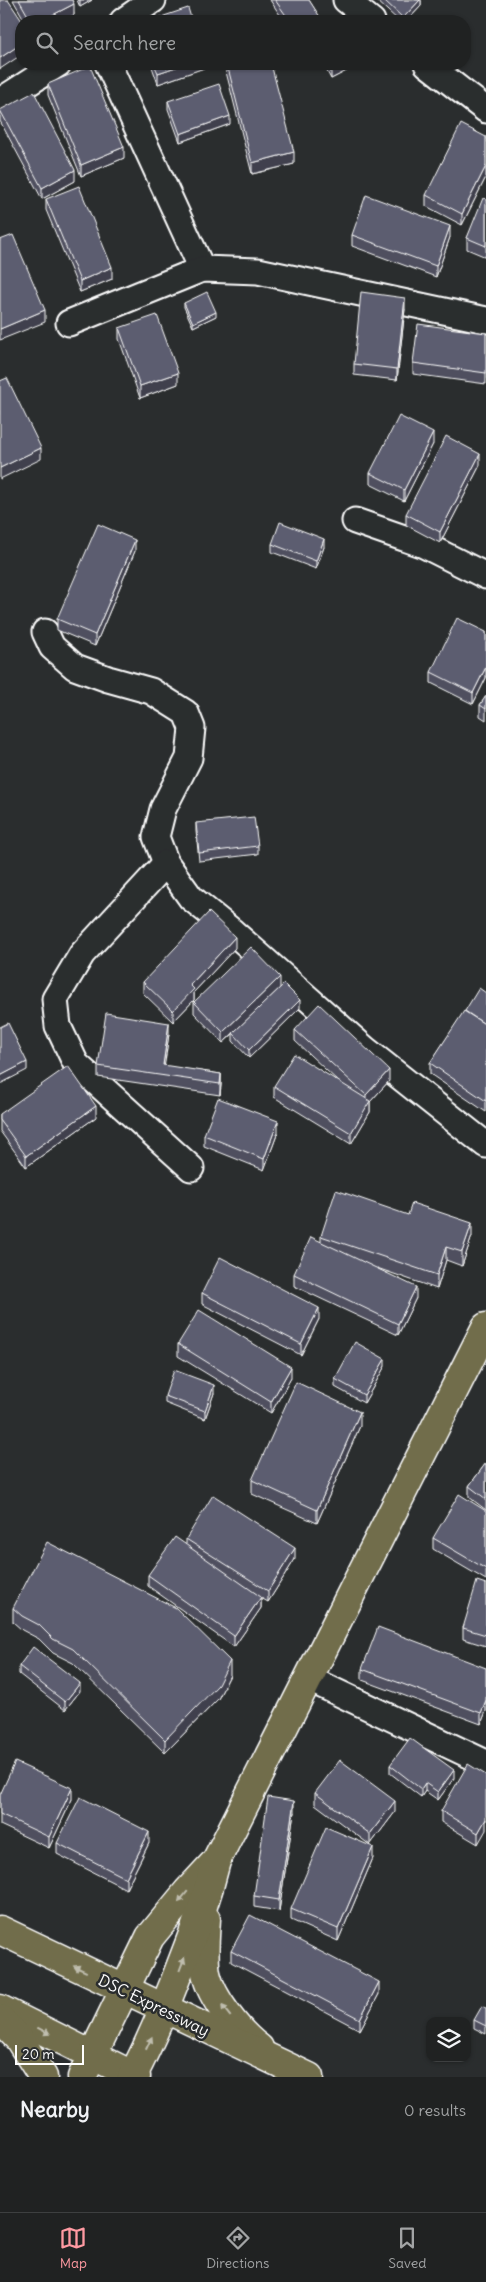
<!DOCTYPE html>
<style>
:root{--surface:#202222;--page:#2d2f2f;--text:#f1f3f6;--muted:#a2a4a5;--line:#3d3f40;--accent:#ff9aa2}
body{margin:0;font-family:Delius,sans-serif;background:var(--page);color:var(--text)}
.controls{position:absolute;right:15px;bottom:15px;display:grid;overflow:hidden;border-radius:10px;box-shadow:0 1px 4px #0004}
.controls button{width:45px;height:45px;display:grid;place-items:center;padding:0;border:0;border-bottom:1px solid var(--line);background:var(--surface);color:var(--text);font:25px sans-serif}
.scale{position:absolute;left:15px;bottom:12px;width:69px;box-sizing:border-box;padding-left:5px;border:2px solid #fff;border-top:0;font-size:14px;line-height:18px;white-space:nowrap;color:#fff;-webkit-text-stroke:4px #2a2d2e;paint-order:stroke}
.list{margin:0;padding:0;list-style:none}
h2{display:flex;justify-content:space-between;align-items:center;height:65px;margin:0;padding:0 20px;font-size:21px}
h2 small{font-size:16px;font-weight:400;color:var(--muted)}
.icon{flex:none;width:28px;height:28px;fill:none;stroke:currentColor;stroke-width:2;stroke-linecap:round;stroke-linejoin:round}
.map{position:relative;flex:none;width:486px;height:2077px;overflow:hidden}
.search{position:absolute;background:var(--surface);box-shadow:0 1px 4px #0004;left:15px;right:15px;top:15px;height:55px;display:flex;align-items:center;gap:12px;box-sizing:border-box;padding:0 18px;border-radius:20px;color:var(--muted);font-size:19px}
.sheet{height:135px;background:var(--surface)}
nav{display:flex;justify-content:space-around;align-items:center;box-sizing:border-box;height:70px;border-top:1px solid var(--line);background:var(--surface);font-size:14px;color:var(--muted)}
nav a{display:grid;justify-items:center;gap:2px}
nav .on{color:var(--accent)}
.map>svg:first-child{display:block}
</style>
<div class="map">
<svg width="486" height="2077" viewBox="0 0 486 2077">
<rect width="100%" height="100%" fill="#2a2d2e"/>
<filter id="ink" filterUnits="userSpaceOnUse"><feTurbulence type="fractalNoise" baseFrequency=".02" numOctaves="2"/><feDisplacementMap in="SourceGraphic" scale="10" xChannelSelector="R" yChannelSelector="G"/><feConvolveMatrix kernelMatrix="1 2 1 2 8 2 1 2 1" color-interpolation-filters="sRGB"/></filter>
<g filter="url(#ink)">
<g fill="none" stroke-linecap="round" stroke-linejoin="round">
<defs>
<g id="minor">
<polyline points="346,0 372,21"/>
<polyline points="123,21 153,0"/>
<polyline points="108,64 202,269"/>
<polyline points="427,64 486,110"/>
<polyline points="0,101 58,64"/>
<polyline points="69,323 202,269 258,271 486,320"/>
<polyline points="355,521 424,545 486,576"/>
<polyline points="45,632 52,647 75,667 108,679 151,691 186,713 192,728 189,758 163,809 156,837 166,863 191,898 233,932 365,1049 486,1145"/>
<polyline points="166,863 82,954 55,999 58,1026 76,1064 191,1168"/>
<polyline points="309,1679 486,1763"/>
</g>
<g id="major">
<path d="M206,1919c-1,18 -3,36 0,54 5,25 33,60 53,75"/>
<polyline points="0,1930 309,2077"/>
<polyline points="0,2009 136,2077"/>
<polyline points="0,2019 19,2039 43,2077"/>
<polyline points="82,2077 150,1937 188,1891 215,1862"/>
<path d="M132,2077c20,-38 36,-77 51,-117 14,-36 24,-62 33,-99l270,-534"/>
</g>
</defs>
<use href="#minor" stroke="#fff" stroke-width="29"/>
<use href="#major" stroke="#fff" stroke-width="31"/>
<use href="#minor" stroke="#2a2d2e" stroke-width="25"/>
<use href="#major" stroke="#716d4b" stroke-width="28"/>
</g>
<g fill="#4f505f" stroke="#fff">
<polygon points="13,0 72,0 74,15 62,21 25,21"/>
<polygon points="77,0 92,0 80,7"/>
<polygon points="270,0 309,0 322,21 284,21"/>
<polygon points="376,0 421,0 421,6 407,21 399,21"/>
<polygon points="151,64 204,64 204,68 158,84"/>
<polygon points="224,64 271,64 294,164 252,174"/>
<polygon points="323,64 360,64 331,79"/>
<polygon points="48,84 124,158 81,176 48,95"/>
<polygon points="168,101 230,124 180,142 168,109"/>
<polygon points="0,110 75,181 42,199 0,121"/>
<polygon points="486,137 486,177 462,225 426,206 426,195"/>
<polygon points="46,199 112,279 80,292 46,210"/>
<polygon points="486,199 486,257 467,249 467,238"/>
<polygon points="352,235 450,237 436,277 352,246"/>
<polygon points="184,303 216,316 193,327 184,307"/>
<polygon points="405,309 397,380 354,375 354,364"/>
<polygon points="119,328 178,384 140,398 119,339"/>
<polygon points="486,333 486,384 413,374 413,363"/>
<polygon points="433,444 404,501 370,484 370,473"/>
<polygon points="480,465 440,543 406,525 406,514"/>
<polygon points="272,544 324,547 316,569 272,552"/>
<polygon points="135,551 95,646 57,630 57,619"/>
<polygon points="486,632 486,678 473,704 431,683 431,672"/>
<polygon points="486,696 486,720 480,716 480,705"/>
<polygon points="196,823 258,846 258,854 199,861 196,831"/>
<polygon points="235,948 194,992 194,1000 173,1022 143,993 143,982"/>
<polygon points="280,987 300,1008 249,1058 233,1041 233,1034 223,1043 194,1013 194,1002"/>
<polygon points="486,993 486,1112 430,1074 430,1063 465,1011"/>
<polygon points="295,1030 389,1081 370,1102 370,1112 351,1144 274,1097 274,1086 340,1083 295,1041"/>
<polygon points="169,1034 164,1066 221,1074 221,1085 220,1095 98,1077 98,1066"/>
<polygon points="0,1114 96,1117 26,1167 0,1131"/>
<polygon points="278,1132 264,1170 204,1146 204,1135"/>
<polygon points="408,1215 472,1236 462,1266 446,1260 437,1289 377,1268 416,1298 398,1335 294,1286 294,1274 321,1242 321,1236"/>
<polygon points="202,1293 319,1319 301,1355 202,1304"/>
<polygon points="178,1344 291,1378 271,1413 178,1356"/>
<polygon points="385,1366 364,1403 335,1387 335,1379"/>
<polygon points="214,1393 205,1419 165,1403 165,1396"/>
<polygon points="360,1426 317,1523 252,1494 252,1480"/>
<polygon points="486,1463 486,1510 469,1497 469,1486"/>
<polygon points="486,1511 486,1580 433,1549 433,1538"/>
<polygon points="186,1539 295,1559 268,1602 261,1598 261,1608 234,1647 148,1586 148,1575 186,1544"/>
<polygon points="486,1584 486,1646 463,1639 463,1628"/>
<polygon points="13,1608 230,1675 218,1699 165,1753 73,1663 53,1653 39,1639 22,1630 13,1622"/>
<polygon points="19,1666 80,1691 65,1710 19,1674"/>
<polygon points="486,1668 486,1711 481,1724 362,1680 362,1669"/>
<polygon points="390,1765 454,1778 438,1800 425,1791 421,1797 390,1773"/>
<polygon points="486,1775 478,1844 441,1822 441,1811"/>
<polygon points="315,1793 395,1812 370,1845 315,1804"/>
<polygon points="0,1795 72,1799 49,1848 0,1825"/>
<polygon points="294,1812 279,1911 254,1907 254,1896"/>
<polygon points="57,1843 149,1843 126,1889 57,1854"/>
<polygon points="373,1858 338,1941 291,1920 291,1909"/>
<polygon points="231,1951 379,1994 360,2030 231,1962"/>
<polygon points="486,2008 486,2034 474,2028 474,2020"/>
</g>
<g fill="#40414e" stroke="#fff">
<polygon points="80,0 92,0 80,7"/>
<polygon points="420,0 421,0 421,6 407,21 403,21 403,18"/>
<polygon points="74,4 74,15 62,21 41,21"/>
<polygon points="21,44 21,55 0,69 0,58"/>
<polygon points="185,64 204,64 204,68 158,84 158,73"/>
<polygon points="345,64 360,64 331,79 331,71"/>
<polygon points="230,116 230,124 180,142 180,134"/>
<polygon points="124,147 124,158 81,176 81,165"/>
<polygon points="294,152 294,164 252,174 252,163"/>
<polygon points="486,166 486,177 462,225 462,214"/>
<polygon points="75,170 75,181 42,199 42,188"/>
<polygon points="450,226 450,237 436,277 436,266"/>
<polygon points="112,267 112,279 80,292 80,281"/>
<polygon points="405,298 405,309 397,380 397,369"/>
<polygon points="45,310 45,322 0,340 0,329"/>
<polygon points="216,312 216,316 193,327 193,323"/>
<polygon points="178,373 178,384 140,398 140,386"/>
<polygon points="433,433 433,444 404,501 404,490"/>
<polygon points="41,448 41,459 0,479 0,468"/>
<polygon points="480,454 480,465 440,543 440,532"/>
<polygon points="324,539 324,547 316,569 316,561"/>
<polygon points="135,540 135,551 95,646 95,635"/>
<polygon points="486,667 486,678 473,704 473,693"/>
<polygon points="235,937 235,948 194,992 194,1000 173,1022 173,1011 190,985"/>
<polygon points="280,977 280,988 223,1043 223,1032"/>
<polygon points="300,1000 300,1008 249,1058 249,1050"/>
<polygon points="169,1023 169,1034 163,1076 163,1065"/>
<polygon points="27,1062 27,1070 0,1084 0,1076"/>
<polygon points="389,1070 389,1081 370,1102 370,1112 351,1144 351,1133 366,1106 366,1095"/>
<polygon points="221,1074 221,1085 220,1095 220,1084"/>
<polygon points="96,1106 96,1117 26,1167 26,1156"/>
<polygon points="278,1121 278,1132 264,1170 264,1159"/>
<polygon points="472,1223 472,1236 462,1266 462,1252"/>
<polygon points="446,1247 446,1260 437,1289 437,1275"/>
<polygon points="416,1287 416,1298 398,1335 398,1324"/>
<polygon points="319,1308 319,1319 301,1355 301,1344"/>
<polygon points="385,1359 385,1366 364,1403 364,1395"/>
<polygon points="291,1367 291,1378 271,1413 271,1402"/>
<polygon points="214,1385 214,1393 205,1419 205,1411"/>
<polygon points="360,1412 360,1426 317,1523 317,1510"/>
<polygon points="295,1548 295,1559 268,1602 268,1591"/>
<polygon points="261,1597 261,1608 234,1647 234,1636"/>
<polygon points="230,1661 230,1675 218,1699 165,1753 165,1740"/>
<polygon points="80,1683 80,1691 65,1710 65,1702"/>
<polygon points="486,1700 486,1711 481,1724 481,1713"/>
<polygon points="454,1770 454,1778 438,1800 438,1792"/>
<polygon points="425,1783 425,1791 421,1797 421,1789"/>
<polygon points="72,1788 72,1799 49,1848 49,1837"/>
<polygon points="294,1801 294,1812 279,1911 279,1900"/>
<polygon points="395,1801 395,1812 370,1845 370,1834"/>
<polygon points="486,1819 486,1830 478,1844 478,1833"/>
<polygon points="149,1832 149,1843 126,1889 126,1878"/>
<polygon points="373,1847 373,1858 338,1941 338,1929"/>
<polygon points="379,1982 379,1994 360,2030 360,2019"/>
</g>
<g fill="#5c5d6f" stroke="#fff">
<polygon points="0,0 8,0 22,21 21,44 0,58"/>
<polygon points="19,0 72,0 74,4 41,21 31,21"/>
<polygon points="275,0 309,0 322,20 321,21 290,21"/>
<polygon points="384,0 420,0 403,18"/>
<polygon points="188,8 192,21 149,21"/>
<polygon points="154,64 185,64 158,73"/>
<polygon points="227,64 271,64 294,152 252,163"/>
<polygon points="327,64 345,64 331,71"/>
<polygon points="90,66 124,147 81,165 48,84"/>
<polygon points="219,84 230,116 180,134 168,101"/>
<polygon points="34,92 75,170 42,188 0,110"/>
<polygon points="461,124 486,137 486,166 462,214 426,195"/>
<polygon points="79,186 112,267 80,281 46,199"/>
<polygon points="366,195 450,226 436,266 352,235"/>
<polygon points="483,198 486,199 486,246 467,238"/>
<polygon points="13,235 45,310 0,329 0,240"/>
<polygon points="207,292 216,312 193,323 184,303"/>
<polygon points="361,292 405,298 397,369 354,364"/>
<polygon points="157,315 178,373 140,386 119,328"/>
<polygon points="418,324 486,333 486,373 413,363"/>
<polygon points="7,378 41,448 0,468 0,381"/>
<polygon points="399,416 433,433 404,490 370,473"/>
<polygon points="446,436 480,454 440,532 406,514"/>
<polygon points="280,522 324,539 316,561 272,544"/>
<polygon points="98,524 135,540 95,635 57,619"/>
<polygon points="457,618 486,632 486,667 473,693 431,672"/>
<polygon points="486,696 486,709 480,705"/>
<polygon points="254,817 258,846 199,853 196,823"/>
<polygon points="209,912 235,937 190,985 194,989 173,1011 143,982"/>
<polygon points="251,947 280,977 223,1032 194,1002"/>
<polygon points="284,984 300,1000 249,1050 233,1033"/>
<polygon points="479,988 486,993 486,1025 465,1011"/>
<polygon points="319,1004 389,1070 366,1095 295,1030"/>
<polygon points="464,1011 486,1025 486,1101 430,1063"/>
<polygon points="106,1013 169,1023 163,1065 221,1074 220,1084 98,1066"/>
<polygon points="8,1023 27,1062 0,1076 0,1027"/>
<polygon points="294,1054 370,1101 351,1133 274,1086"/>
<polygon points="68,1066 96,1106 26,1156 0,1120 0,1114"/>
<polygon points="218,1098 278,1121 264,1159 204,1135"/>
<polygon points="336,1190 408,1215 412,1203 472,1223 462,1252 446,1247 437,1275 321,1236"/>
<polygon points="311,1237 416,1287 398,1324 294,1274"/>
<polygon points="220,1257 319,1308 301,1344 202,1293"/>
<polygon points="199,1310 291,1367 271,1402 178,1344"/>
<polygon points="355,1342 385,1359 364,1395 335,1379"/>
<polygon points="174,1370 214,1385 205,1411 165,1396"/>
<polygon points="296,1382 360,1412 317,1510 252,1480"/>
<polygon points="486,1463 486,1499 469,1486"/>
<polygon points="459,1494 486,1511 486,1569 433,1538"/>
<polygon points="213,1495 295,1548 268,1591 186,1539"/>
<polygon points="175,1537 261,1597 234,1636 148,1575"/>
<polygon points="47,1542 176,1608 230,1661 218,1685 165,1740 73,1649 53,1639 39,1625 22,1616 13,1608"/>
<polygon points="477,1581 486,1584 486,1635 463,1628"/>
<polygon points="378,1627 486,1668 486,1700 481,1713 362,1669"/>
<polygon points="33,1647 80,1683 65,1702 19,1666"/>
<polygon points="410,1738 454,1770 438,1792 425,1783 421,1789 390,1765"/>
<polygon points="340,1760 395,1801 370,1834 315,1793"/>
<polygon points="15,1762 72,1788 49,1837 0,1814 0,1795"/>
<polygon points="468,1764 486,1775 486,1819 478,1833 441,1811"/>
<polygon points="80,1797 149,1832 126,1878 57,1843"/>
<polygon points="268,1797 294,1801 279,1900 254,1896"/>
<polygon points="326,1827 373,1847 338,1929 291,1909"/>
<polygon points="250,1915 379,1982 360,2019 231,1951"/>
<polygon points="482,2006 486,2008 486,2026 474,2020"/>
</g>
<defs><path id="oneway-solid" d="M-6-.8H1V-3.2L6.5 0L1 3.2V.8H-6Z" transform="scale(1.25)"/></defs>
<g fill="#bfbdae">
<use href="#oneway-solid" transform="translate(183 1897) rotate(129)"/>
<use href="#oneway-solid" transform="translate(182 1964) rotate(-69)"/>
<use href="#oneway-solid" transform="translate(80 1969) rotate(-155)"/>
<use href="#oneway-solid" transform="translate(226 2011) rotate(-128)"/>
<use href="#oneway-solid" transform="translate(44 2031) rotate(27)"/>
<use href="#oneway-solid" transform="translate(149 2043) rotate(-65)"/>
</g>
</g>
<g text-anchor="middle" stroke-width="5" stroke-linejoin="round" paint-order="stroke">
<g font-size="16" fill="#fff" stroke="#2a2d2e">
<text transform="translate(154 2005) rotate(26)" y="6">DSC Expressway</text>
</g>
</g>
</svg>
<div class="controls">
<button><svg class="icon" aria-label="layers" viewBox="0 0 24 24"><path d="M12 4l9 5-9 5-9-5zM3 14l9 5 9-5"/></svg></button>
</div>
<div class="scale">20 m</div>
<div class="search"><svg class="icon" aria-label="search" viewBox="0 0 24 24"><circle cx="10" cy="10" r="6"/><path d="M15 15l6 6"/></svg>Search here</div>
</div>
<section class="sheet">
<h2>Nearby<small>0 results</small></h2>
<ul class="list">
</ul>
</section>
<nav>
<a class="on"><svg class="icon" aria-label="map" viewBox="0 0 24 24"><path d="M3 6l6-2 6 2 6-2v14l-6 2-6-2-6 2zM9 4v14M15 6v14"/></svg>Map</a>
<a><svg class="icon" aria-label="directions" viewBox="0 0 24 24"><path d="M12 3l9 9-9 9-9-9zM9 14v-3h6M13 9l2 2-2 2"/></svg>Directions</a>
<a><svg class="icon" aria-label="saved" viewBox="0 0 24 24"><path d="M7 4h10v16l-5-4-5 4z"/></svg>Saved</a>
</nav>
